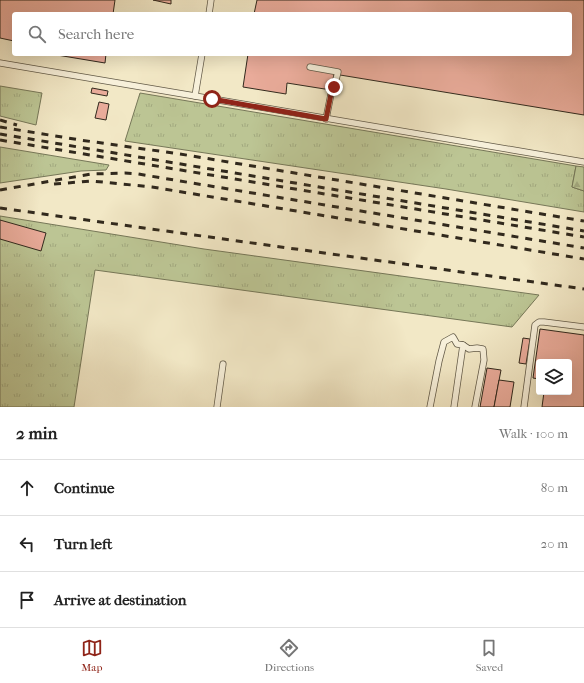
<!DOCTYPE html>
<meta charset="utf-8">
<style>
:root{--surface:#fff;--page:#f2f2f2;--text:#222;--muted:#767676;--line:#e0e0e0;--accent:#8f2418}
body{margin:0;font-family:"IM FELL French Canon",serif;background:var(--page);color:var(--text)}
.controls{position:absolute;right:12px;bottom:12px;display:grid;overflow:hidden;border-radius:4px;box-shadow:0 4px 16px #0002}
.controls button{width:36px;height:36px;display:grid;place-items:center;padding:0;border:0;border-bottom:1px solid var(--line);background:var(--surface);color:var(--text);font:20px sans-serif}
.stop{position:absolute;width:12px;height:12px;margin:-9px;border:3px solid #8f2418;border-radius:50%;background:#fff}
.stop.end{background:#8f2418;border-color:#fff;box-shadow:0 1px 4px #0008}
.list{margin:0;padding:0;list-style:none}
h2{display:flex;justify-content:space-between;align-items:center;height:52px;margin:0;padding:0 16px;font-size:17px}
h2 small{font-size:13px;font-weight:400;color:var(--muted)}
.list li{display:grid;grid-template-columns:26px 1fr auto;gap:12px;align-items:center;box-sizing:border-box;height:56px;padding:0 16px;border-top:1px solid var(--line)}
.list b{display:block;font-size:15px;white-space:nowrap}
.list em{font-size:13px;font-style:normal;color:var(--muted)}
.icon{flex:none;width:22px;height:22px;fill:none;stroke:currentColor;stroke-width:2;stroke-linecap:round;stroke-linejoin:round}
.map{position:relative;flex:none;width:584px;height:407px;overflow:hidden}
.search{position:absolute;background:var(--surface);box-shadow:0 4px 16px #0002;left:12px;right:12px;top:12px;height:44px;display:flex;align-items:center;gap:10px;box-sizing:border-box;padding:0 14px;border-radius:4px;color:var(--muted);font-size:15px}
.sheet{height:220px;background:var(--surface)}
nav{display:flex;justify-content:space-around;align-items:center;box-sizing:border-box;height:56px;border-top:1px solid var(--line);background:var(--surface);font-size:11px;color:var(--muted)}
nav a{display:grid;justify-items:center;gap:2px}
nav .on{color:var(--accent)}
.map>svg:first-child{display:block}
</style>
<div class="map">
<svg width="584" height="407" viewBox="0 0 584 407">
<defs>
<pattern id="grass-tufts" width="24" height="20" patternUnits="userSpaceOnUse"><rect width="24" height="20" fill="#bcc594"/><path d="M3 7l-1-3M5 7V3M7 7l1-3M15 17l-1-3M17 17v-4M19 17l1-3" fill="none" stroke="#a2a97f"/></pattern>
<pattern id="forest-firs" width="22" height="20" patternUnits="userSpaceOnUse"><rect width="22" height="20" fill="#bcc594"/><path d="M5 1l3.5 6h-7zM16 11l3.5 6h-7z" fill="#a2a97f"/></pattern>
</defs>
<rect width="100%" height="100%" fill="#f2e8c6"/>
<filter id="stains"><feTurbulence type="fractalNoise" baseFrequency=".005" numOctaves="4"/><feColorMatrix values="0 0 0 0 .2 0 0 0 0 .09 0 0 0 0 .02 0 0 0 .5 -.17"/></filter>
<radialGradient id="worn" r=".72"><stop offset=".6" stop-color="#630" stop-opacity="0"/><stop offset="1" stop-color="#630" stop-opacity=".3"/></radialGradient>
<g fill="url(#grass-tufts)" stroke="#767758">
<polygon points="0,86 42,93 36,125 0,116"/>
<polygon points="140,93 576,166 572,187 584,191 584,212 446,189 125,141"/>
<polygon points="0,147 109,165 106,170 81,171 0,183"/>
<polygon points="0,216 204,249 539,295 512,327 95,270 74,407 0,407"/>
</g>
<polygon fill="url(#forest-firs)" stroke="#767758" points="576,166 584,167 584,191 572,187"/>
<g fill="#e9ab9a" stroke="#31291d">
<polygon points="0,0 115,0 113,14 14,14 14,41 0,38"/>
<polygon points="153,0 171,0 171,4"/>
<polygon points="257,0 584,0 584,115 334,74 331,90 287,83 286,94 243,87 248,54 570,54 570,14 254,14"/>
<polygon points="51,54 106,54 105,63"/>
<polygon points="92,88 108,91 107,96 91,93"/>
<polygon points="99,102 109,104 106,120 95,118"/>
<polygon points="0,220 46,233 41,251 0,239"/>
<polygon points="540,329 584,335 584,407 542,407 544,392 569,392 569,362 539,362 539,379 533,378"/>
<polygon points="523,338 530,339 526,364 519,363"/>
<polygon points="487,368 501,370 494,407 480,407"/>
<polygon points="499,380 514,382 510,407 494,407"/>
</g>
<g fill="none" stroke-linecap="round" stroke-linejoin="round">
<defs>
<g id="service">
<polyline points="209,14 211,0"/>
<polyline points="0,63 584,162"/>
<polyline points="310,67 338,72 334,87 331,94 326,119"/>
<polyline points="195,96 202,54"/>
<polyline points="463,345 469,349 477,348 483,349 484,360 475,407"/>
<polyline points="217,407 223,364"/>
<polyline points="430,407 439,361 444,342 453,337 457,344 463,345 454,407"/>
<polyline points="524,407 535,325 539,322 544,322 584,327"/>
</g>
</defs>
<use href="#service" stroke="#615947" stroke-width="7"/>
<use href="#service" stroke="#f7f0da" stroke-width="5.5"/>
<g stroke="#31291d" stroke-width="3" stroke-dasharray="7 7" stroke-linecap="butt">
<polyline points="0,120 17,125"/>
<polyline points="0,127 80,140 180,154 584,221"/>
<polyline points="0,134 584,231"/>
<polyline points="0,140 584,237"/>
<polyline points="54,184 92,181 152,187 584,259"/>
<polyline points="0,190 91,174 125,173 138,174 584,248"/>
<polyline points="0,208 584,289"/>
</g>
</g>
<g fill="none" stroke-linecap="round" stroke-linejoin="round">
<polyline stroke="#8f2418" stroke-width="5" points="212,99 326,119 331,94 334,87"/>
</g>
<rect width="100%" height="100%" filter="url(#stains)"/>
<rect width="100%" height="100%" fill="url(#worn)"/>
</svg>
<div class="controls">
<button><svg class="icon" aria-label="layers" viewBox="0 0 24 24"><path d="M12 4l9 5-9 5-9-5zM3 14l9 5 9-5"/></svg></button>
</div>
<div class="stop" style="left:212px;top:99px"></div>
<div class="stop end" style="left:334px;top:87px"></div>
<div class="search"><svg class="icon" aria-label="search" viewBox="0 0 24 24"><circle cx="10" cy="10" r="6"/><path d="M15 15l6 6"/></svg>Search here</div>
</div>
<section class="sheet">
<h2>2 min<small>Walk · 100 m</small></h2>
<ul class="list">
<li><svg class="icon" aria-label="ahead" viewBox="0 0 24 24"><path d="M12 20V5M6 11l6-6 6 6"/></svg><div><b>Continue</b></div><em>80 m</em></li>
<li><svg class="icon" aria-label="left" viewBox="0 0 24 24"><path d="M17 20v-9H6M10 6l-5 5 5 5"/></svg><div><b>Turn left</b></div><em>20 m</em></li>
<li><svg class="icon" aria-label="arrive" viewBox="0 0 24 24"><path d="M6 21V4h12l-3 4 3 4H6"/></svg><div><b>Arrive at destination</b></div></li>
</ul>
</section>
<nav>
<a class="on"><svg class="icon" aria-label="map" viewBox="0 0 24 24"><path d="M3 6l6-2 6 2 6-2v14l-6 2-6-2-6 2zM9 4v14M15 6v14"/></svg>Map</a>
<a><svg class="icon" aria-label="directions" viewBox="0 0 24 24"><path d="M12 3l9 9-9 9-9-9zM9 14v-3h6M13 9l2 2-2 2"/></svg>Directions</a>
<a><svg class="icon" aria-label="saved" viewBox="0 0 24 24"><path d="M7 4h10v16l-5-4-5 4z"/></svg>Saved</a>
</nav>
